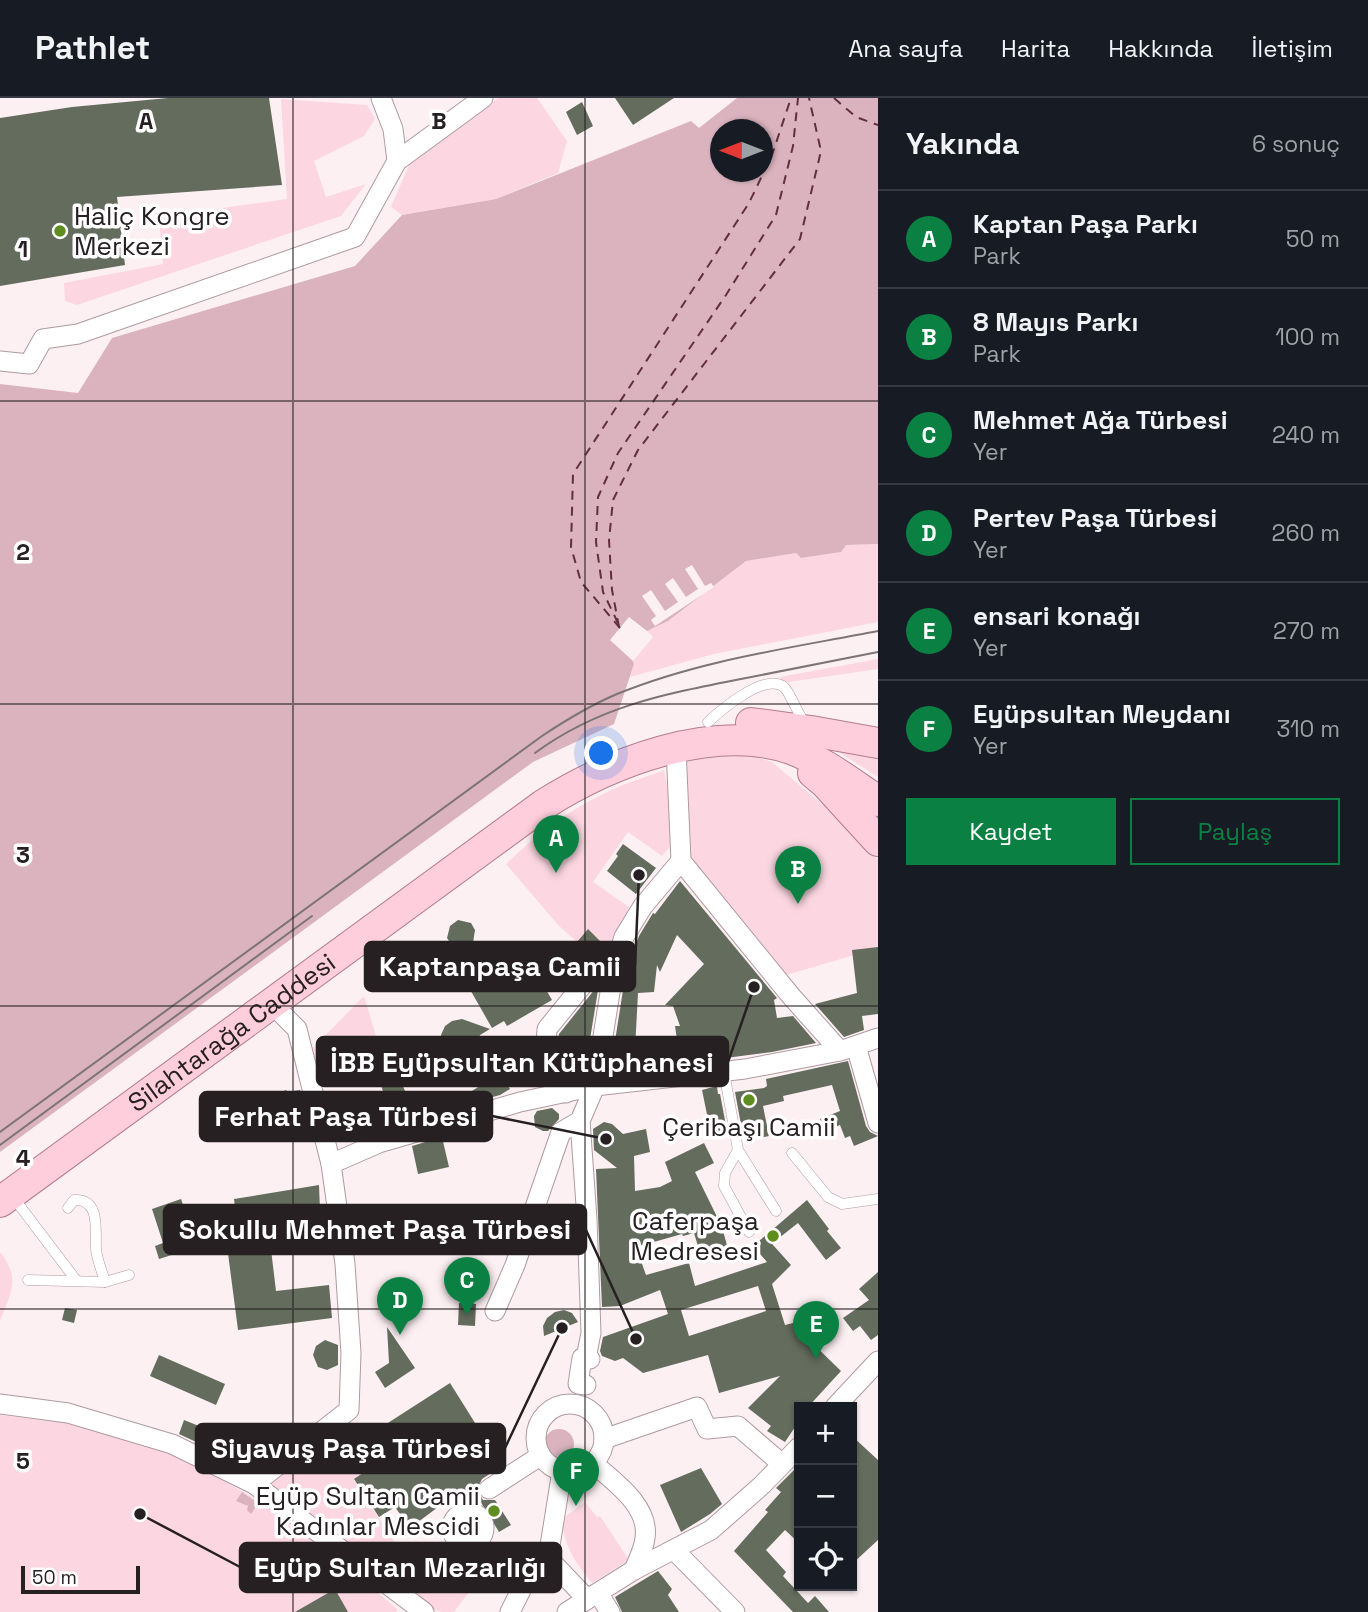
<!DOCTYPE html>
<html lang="tr">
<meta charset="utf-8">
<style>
:root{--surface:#171b24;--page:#20242c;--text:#f1f3f6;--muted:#9ea1a6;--line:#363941;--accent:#0b8043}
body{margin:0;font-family:"Space Grotesk",sans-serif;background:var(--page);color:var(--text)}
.controls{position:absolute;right:21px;bottom:21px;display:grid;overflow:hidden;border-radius:0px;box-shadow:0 2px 5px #0004}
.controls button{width:63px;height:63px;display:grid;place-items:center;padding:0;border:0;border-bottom:2px solid var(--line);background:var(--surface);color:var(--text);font:35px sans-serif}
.compass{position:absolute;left:710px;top:21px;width:63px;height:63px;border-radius:50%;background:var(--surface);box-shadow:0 2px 5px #0004;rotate:270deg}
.scale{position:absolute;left:21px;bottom:18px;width:119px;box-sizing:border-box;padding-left:7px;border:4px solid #272022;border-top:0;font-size:19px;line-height:24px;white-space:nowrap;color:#272022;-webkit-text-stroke:5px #fff;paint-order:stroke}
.you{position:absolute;left:602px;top:656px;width:24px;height:24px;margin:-18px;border:5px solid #fff;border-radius:50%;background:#1a73e8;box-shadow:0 0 0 10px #1a73e833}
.badge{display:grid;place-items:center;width:46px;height:46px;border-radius:50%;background:var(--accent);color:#fff;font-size:23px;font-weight:700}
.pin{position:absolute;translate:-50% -58px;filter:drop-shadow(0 2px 4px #0008)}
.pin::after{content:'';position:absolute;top:37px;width:24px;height:21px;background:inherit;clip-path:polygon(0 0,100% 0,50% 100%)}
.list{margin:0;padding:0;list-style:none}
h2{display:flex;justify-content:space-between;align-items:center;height:91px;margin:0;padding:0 28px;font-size:30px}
h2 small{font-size:23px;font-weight:400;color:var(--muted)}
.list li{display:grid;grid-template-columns:46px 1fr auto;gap:21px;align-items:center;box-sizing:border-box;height:98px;padding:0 28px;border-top:2px solid var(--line)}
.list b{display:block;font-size:26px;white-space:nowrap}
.list p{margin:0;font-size:23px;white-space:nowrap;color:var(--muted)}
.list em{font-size:23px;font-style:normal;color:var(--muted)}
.actions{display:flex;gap:14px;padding:21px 28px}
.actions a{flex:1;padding:16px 0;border:2px solid var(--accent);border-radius:0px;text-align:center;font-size:24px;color:var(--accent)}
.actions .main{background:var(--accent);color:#fff}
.icon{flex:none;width:38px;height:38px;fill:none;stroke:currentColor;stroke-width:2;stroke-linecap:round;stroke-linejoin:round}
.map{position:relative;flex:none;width:878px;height:1514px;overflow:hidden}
header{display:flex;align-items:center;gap:42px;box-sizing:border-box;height:98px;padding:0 35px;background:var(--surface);border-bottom:2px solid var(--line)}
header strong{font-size:33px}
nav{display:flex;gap:38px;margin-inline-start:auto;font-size:24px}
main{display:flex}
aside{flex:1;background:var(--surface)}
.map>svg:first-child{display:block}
</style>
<header>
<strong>Pathlet</strong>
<nav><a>Ana sayfa</a><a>Harita</a><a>Hakkında</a><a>İletişim</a></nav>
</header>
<main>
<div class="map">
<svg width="878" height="1514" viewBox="0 0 878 1514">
<rect width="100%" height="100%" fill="#fdf0f3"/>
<g fill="#fcd7e1">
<polygon points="498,0 537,0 567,43 558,75 496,101 402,117 391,109 409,67"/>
<polygon points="281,1 367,7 375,21 364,38 314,63 326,99 366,86 341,118 77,207 65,203 64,185 163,166 159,119 287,101"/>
<polygon points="878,446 878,524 714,556 630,579 634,566 633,563 653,539 647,533 668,523 746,463 796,455 801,460 840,454 846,447"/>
<polygon points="878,561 878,571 782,585 780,579"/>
<polygon points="834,651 878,656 878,679"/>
<polygon points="751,657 772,664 841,722 878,761 878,850 783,878 678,763 680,662"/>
<path d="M664,672l6,32 3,41 -11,13 -34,-24 -35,50 36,25 -12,27 -20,26 -39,-35 -52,-61c29,-28 60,-52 97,-70 19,-10 41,-16 61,-24z"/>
<polygon points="364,898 388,978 355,984 353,968 316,971 312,951"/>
<path d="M0,1154c21,26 11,41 0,69z"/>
<polygon points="0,1317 80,1327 178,1355 298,1427 398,1512 396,1514 0,1514"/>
<polygon points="342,1331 369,1371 354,1382 397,1448 392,1464 410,1489 435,1495 448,1490 457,1479 472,1490 454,1514 442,1514 424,1509 268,1388 280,1374"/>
<path d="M585,1404l12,15 3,-1 29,44 -37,23c-18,-23 -27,-34 -30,-64z"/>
</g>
<g fill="#dab3be" fill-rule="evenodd">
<path d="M737,0h141v446l-32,1 -5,7 -40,6 -5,-5 -50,8 -78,60 -21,10 -18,-14 -19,23 23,21 1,3 -20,60 -81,38 -533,390v-768l78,9 34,-55 243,-72 47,-51 94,-16 195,-78 8,7zM720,32h42v42h-42z"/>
<circle cx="559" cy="1346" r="15"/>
<polygon points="242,1394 258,1405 251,1416 247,1412 248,1408 236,1403"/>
</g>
<polygon fill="#fdf0f3" points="692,467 705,488 711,485 714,489 655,528 651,522 656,518 642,498 651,492 665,513 678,504 665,486 673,480 686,499 698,491 685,471"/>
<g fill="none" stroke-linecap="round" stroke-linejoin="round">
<g stroke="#622f40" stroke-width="2" stroke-dasharray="9 7" stroke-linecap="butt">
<polyline points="834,0 856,19 878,27"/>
<polyline points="618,525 603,494 596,444 598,399 618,355 726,197 776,117 793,48 798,0"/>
<polyline points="619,529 612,492 609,442 613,402 638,352 800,141 821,53 809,0"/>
<polyline points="620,530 581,484 571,449 573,376 749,105 772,57 791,0"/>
</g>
</g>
<g fill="#646c5e" fill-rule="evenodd">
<polygon points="168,0 269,0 282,87 117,99 125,167 0,188 0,20 72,9"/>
<polygon points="615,0 674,0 633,27"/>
<polygon points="582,4 593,28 577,37 566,14"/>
<polygon points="623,746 656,770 636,796 607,773 618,758 616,756"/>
<polygon points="680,783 777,900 774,902 777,920 793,918 816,945 772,954 657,969 654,944 677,942 675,928 680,928 673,908 665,907 704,866 677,837 660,874 657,867 654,894 638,895 634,970 616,969 617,956 613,956 625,879 632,856 639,838 653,815 655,816"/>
<polygon points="458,822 471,825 475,832 473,845 494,880 507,873 509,877 517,872 520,877 533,869 552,902 507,928 504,923 492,930 456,867 475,856 453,849 447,840 450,828"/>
<polygon points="588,831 607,850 591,858 577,844"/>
<polygon points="878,849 878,916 862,918 864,932 844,939 815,906 857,895 852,852"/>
<polygon points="599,886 584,978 573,980 558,943 559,936"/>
<polygon points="462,921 490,931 480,937 476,951 469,958 459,960 446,954 442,948 441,937 445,928 452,923"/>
<polygon points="848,963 866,1028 870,1034 878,1038 854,1048 850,1038 845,1040 840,1027 825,1033 820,1021 840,1013 832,987 783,998 784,1003 763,1008 769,1038 744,1043 735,994 764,990 767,988 766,981"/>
<polygon points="500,975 510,991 500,997 478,1003 472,993"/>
<polygon points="398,976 405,993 400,995 410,1023 394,1028 380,984"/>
<polygon points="717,988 718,996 720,996 727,1033 711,1036 702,992"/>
<polygon points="286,992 287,994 300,992 312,1042 300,1044 298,1028 284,1031 281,1014 263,1022 256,1005"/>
<polygon points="552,1010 559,1016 559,1021 548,1033 543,1033 535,1029 534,1018 537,1013"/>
<path d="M604,1024l8,2 11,10 23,-5 4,23 -16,4 1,35 25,-4 12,-6 -7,-19 39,-19 10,20 -19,9 27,55 6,22 -27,7 -7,-23 -11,3 -1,-2 -46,13 10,28 43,-12 6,23 72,-24 -14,-16 12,-10 26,29 -19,19 13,41 16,-4 4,15 36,35 -33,36h-9v14l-14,21 -18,-11 4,-5 -23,-18 32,-32 -61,17 -11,-38 -65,18 -20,-15 -8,3 -13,-5 -2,-5 3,-14 65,-23 -8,-24 -40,16 -18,1 -6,-138 21,-1 -23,-18 -1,-21zM758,1188l8,25 -77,25 -8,-26z"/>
<polygon points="442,1039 449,1069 418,1076 412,1048"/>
<polygon points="319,1087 320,1112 267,1118 276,1193 329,1187 332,1220 238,1232 226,1140 159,1161 155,1148 163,1145 152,1111 181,1101 193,1136 224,1123 224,1120 236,1118 234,1101"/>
<polygon points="807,1102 829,1131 827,1133 841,1150 826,1162 798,1125 779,1140 772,1132"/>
<polygon points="878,1174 878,1237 871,1242 860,1228 853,1233 843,1220 869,1202 859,1191"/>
<polygon points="459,1205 476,1206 475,1228 458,1227"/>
<polygon points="65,1210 77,1212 74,1225 62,1222"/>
<polygon points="564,1212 572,1215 578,1224 544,1238 543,1228 547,1220 555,1214"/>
<polygon points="387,1229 415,1270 385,1290 375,1274 389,1265"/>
<polygon points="325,1242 338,1247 338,1267 327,1272 318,1269 313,1257 316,1248"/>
<polygon points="159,1257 225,1286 216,1307 150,1278"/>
<polygon points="450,1285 502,1368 482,1381 477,1391 483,1402 495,1402 511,1427 499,1434 474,1393 467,1397 457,1395 410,1430 395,1409 379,1419 354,1381 369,1371 352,1348"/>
<polygon points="184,1322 214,1334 207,1349 179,1336"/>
<polygon points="852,1338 878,1362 878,1442 852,1466"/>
<polygon points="701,1370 722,1406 710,1416 681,1434 660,1387"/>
<polygon points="794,1372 799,1377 799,1382 794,1388 799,1393 799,1445 785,1432 766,1452 786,1474 783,1478 808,1505 815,1498 829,1514 793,1514 734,1453 768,1414 765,1412 781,1394 776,1390"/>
<circle cx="463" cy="1430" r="7"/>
<polygon points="658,1473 672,1491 668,1497 679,1514 622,1514 615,1499"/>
<polygon points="335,1491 348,1514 295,1514"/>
</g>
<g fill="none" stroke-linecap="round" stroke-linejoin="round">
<defs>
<g id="lane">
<path d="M708,624c13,-12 57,-50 76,-35 7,7 14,28 22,38"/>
<polyline points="724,974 738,1052 776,1113"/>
<polyline points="738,1052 725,1075 724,1088 749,1134"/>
<polyline points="792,1055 828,1099 842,1106 878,1101"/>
<polyline points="13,1099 76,1182"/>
<path d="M68,1110l6,-8c27,-2 21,31 22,49 1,11 6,22 9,33"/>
<polyline points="28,1182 105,1184 129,1177"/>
</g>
<g id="street">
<polyline points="381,0 393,31 397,63"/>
<polyline points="0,263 29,266 43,241 78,236 355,139 397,63 483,0"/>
<polyline points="676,650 681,763 791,898 840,953"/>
<polyline points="856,948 878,1025"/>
<polyline points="566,995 546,945 547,931 598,868 617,859"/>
<polyline points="331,1066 379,1045 520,1004 595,988 745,971 840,953 878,940"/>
<polyline points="495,1213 515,1167 561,1034 580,1023"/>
<polyline points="586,1260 591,1235 587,1121 580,1023 595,988 613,876 624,839 643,808 681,763"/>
<polyline points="586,1287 578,1286 582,1260 590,1261"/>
<polyline points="0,1306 68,1315 172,1346 254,1386 424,1514"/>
<circle cx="570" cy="1340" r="34"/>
<polyline points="835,1309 878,1263"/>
<polyline points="604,1341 697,1309 707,1331 738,1328 782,1366"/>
<path d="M593,1365c21,19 57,43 52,75 -1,11 -7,22 -11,32"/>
<polyline points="562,1373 548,1460 587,1501"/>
<polyline points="254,1386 349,1312 351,1255 345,1166 331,1066 297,931 271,905"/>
<polyline points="489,1391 540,1358"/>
<circle cx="468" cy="1430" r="16"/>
<polyline points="675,1453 735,1514"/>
<polyline points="598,1495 610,1514"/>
<polyline points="510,1514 522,1490 548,1460"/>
<polyline points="567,1514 634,1472 711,1432 762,1387 799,1349"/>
</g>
<g id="primary">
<polyline points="751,625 811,633 878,645"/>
<polyline points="813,675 825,685 878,743"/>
<path id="s1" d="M0,1104l543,-397c66,-42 169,-83 248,-56 32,12 59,33 87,52"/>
</g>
</defs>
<use href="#lane" stroke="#ae9a9f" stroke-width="11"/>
<use href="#street" stroke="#ae9a9f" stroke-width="21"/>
<use href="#primary" stroke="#b27c8b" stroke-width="32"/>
<use href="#lane" stroke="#fff" stroke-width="10"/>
<use href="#street" stroke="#fff" stroke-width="19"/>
<use href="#primary" stroke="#fecedc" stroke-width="30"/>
<g stroke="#7d7476" stroke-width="2">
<path d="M535,655c64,-47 130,-59 206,-74 45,-9 91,-18 137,-27"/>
<path d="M0,1034l542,-396c24,-16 49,-31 75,-42 83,-34 174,-46 261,-63"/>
<polyline points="0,1047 312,818"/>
</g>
</g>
<path fill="none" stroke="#272022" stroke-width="2" stroke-opacity="0.55" d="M293,0v1514M585,0v1514M0,303h878M0,606h878M0,908h878M0,1211h878"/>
<g fill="#5f8d20" stroke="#fff" stroke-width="2.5">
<circle cx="60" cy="133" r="7"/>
<circle cx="749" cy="1002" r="7"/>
<circle cx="773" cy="1138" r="7"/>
<circle cx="494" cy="1413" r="7"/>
</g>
<g text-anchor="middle" stroke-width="7" stroke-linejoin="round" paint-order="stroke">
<g font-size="26" fill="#272022" stroke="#fff" text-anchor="end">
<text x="74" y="127" text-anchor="start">Haliç Kongre<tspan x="74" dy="30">Merkezi</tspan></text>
<text x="749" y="1038" text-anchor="middle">Çeribaşı Camii</text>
<text x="759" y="1132">Caferpaşa<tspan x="759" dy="30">Medresesi</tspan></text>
<text x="480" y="1407">Eyüp Sultan Camii<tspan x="480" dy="30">Kadınlar Mescidi</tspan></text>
</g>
<g font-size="26" fill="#272022" stroke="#fff">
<text dy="9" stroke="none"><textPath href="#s1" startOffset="287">Silahtarağa Caddesi</textPath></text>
</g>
</g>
<g font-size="23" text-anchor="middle" font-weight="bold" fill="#272022" stroke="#fff" stroke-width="7" stroke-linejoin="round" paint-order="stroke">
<text x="146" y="31">A</text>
<text x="439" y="31">B</text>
<text x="23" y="159">1</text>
<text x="23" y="462">2</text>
<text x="23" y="765">3</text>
<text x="23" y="1068">4</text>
<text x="23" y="1371">5</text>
</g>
<path fill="none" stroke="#272022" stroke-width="2.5" d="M639 777L635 868M754 889L728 964M606 1041L492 1018M636 1241L586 1132M562 1230L505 1350M140 1416L240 1469"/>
<g fill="#272022" stroke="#fff" stroke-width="2.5">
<circle cx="639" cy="777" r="7"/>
<circle cx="754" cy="889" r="7"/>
<circle cx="606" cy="1041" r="7"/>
<circle cx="636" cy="1241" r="7"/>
<circle cx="562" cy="1230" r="7"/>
<circle cx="140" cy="1416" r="7"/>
</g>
<g fill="#272022" stroke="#272022" stroke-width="2.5">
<rect x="365" y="844" width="270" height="49" rx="7"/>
<rect x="317" y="939" width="411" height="49" rx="7"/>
<rect x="200" y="994" width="292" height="49" rx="7"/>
<rect x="164" y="1107" width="422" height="49" rx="7"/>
<rect x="196" y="1326" width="309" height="49" rx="7"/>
<rect x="240" y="1445" width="321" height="49" rx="7"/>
</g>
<g font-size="28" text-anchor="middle" font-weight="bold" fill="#fff">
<text x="500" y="878">Kaptanpaşa Camii</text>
<text x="522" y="974">İBB Eyüpsultan Kütüphanesi</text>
<text x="346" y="1028">Ferhat Paşa Türbesi</text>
<text x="375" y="1141">Sokullu Mehmet Paşa Türbesi</text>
<text x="351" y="1360">Siyavuş Paşa Türbesi</text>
<text x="400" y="1479">Eyüp Sultan Mezarlığı</text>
</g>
</svg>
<div class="controls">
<button>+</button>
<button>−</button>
<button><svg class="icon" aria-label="locate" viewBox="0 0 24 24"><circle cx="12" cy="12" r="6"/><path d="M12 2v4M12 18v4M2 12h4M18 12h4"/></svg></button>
</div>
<svg class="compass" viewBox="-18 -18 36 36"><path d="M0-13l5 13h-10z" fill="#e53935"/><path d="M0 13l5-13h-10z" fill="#9ea1a6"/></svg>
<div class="scale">50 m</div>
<div class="you"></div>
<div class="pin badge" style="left:556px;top:775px">A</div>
<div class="pin badge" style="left:798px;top:806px">B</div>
<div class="pin badge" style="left:467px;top:1217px">C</div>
<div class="pin badge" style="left:400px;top:1237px">D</div>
<div class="pin badge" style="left:816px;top:1261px">E</div>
<div class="pin badge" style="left:576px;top:1408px">F</div>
</div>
<aside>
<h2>Yakında<small>6 sonuç</small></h2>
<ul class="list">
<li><span class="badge">A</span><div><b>Kaptan Paşa Parkı</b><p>Park</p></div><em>50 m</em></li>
<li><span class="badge">B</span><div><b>8 Mayıs Parkı</b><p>Park</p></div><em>100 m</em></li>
<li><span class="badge">C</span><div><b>Mehmet Ağa Türbesi</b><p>Yer</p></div><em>240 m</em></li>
<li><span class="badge">D</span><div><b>Pertev Paşa Türbesi</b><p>Yer</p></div><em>260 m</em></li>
<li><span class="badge">E</span><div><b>ensari konağı</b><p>Yer</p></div><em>270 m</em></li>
<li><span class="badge">F</span><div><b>Eyüpsultan Meydanı</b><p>Yer</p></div><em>310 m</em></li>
</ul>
<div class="actions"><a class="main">Kaydet</a><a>Paylaş</a></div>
</aside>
</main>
